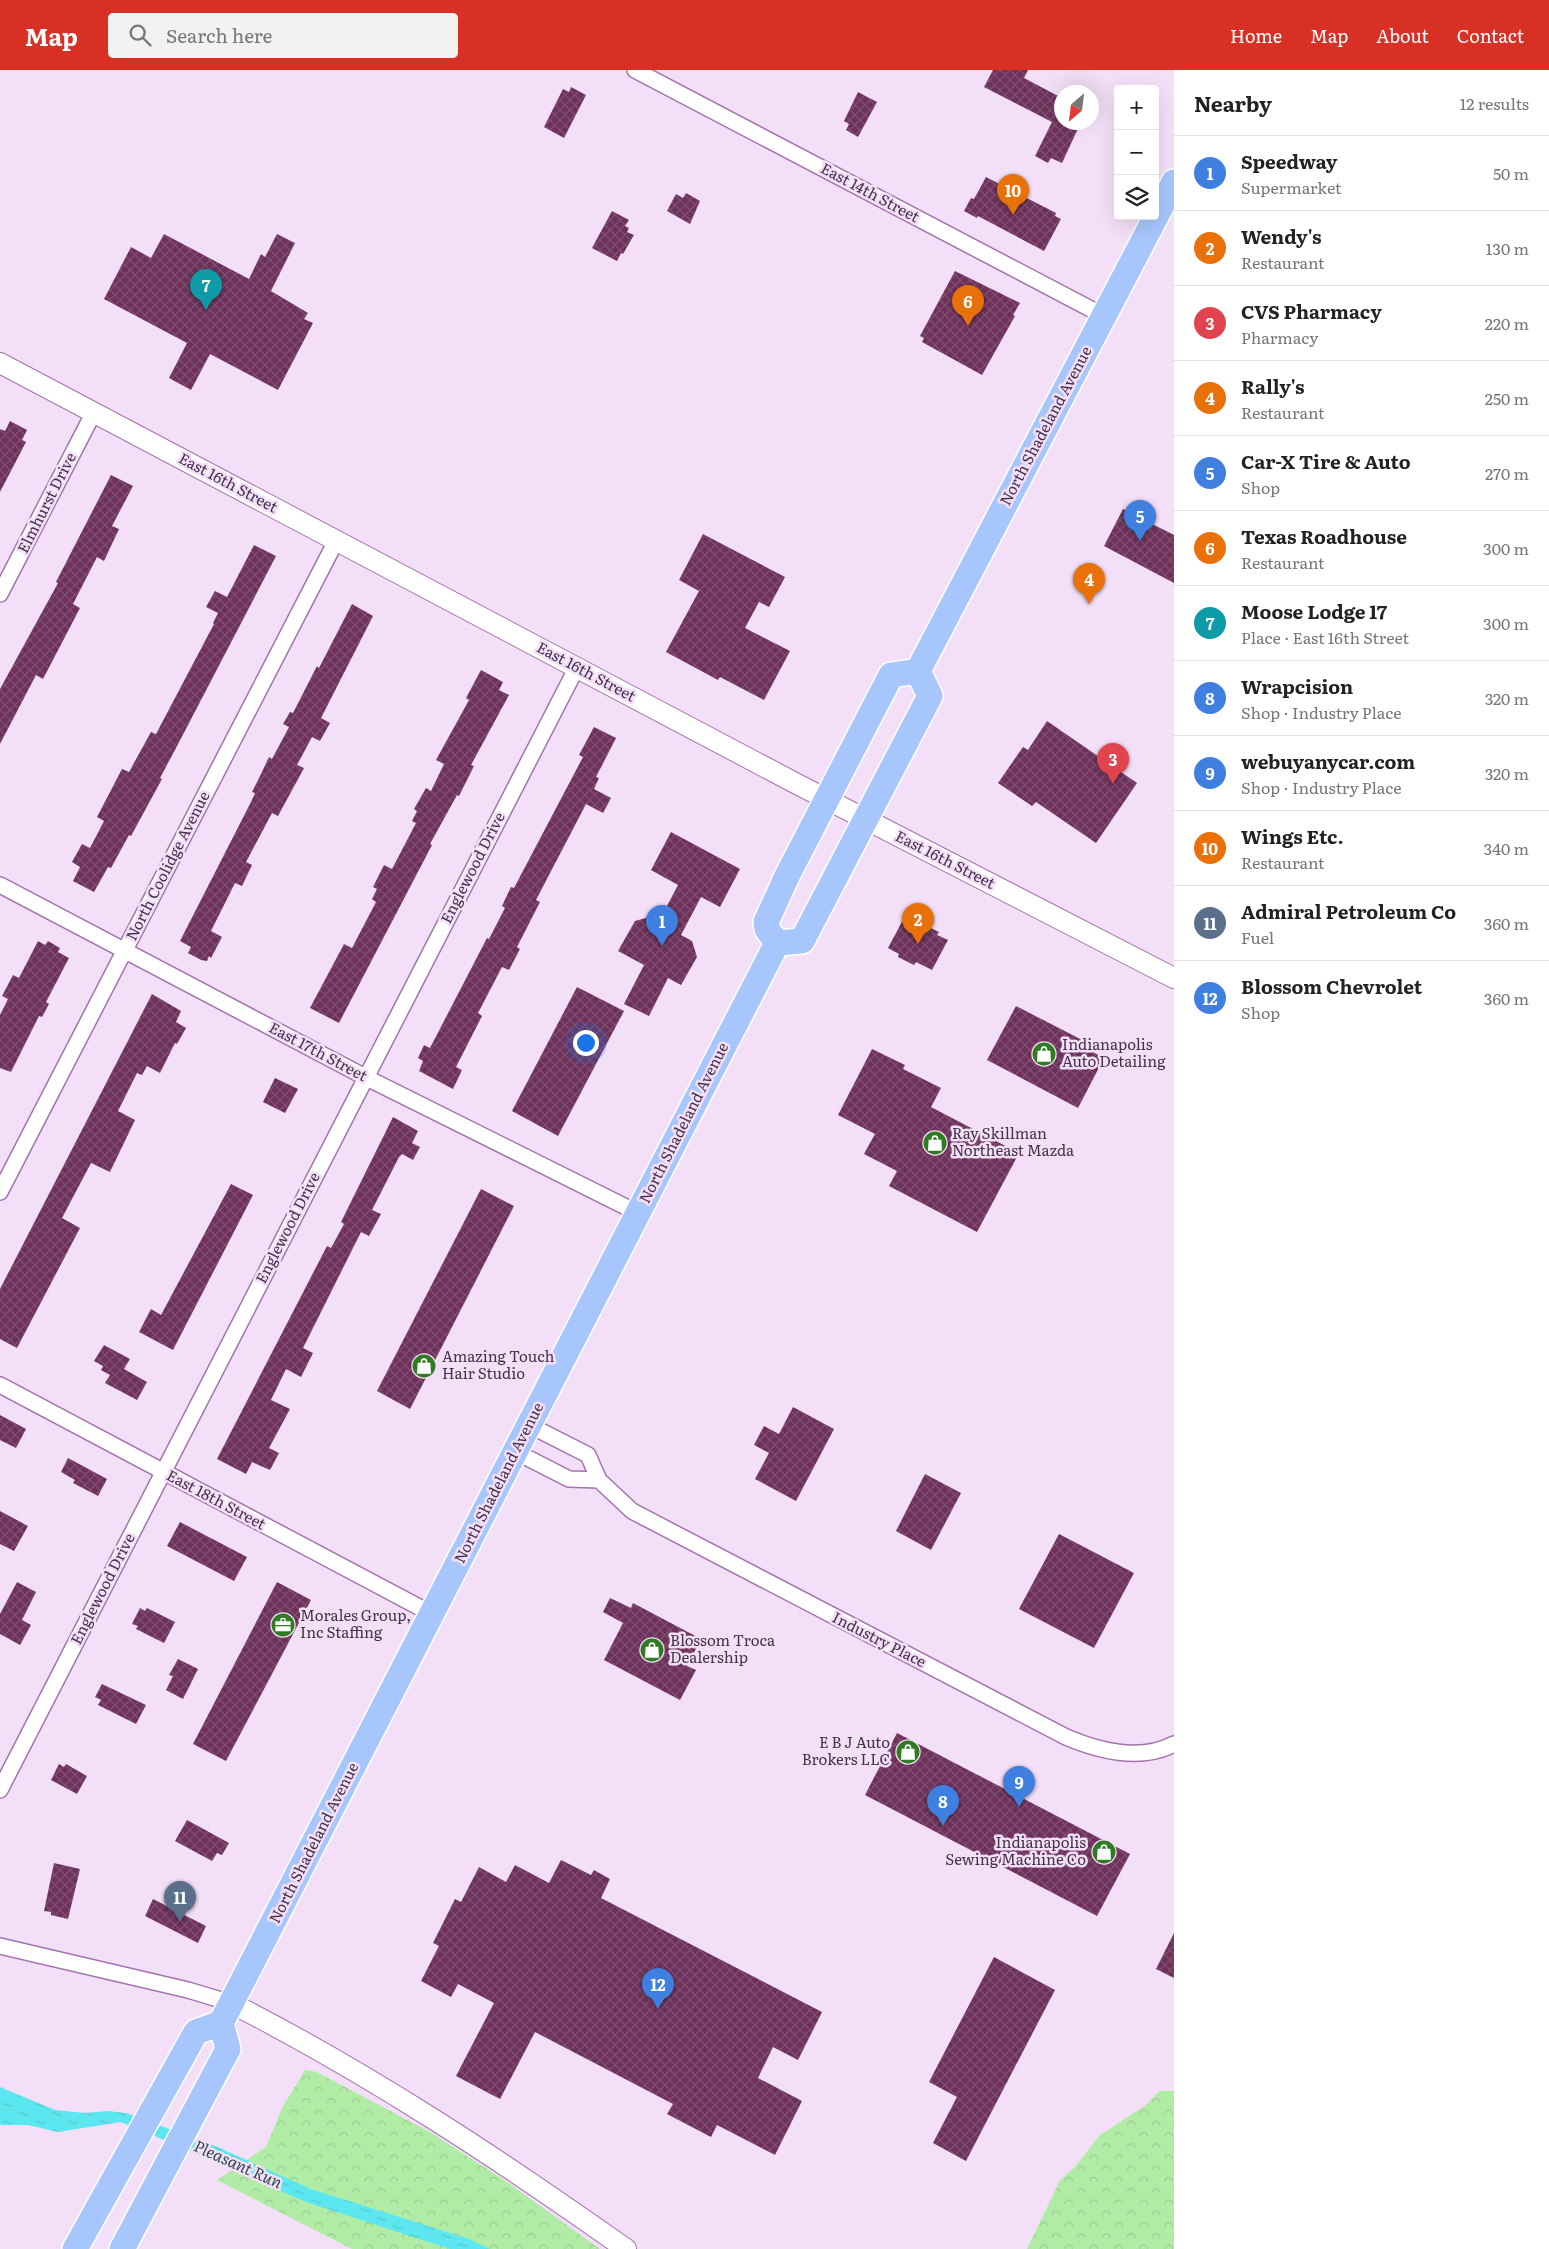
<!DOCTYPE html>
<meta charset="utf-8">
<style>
:root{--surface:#fff;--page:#f2f2f2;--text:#222;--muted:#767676;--line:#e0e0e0;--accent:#d93025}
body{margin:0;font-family:Literata,serif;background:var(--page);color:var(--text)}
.controls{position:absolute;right:15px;top:15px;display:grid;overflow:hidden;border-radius:5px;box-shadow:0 5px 20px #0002}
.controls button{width:45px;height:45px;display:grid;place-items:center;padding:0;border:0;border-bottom:1px solid var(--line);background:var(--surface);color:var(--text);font:25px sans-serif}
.compass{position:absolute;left:1054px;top:15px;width:45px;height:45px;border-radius:50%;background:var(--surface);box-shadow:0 5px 20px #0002;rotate:208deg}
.you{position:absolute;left:585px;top:972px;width:18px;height:18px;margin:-12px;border:4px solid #fff;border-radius:50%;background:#1a73e8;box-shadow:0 0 0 8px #1a73e833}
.badge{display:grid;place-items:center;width:32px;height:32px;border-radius:50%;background:var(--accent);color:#fff;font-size:16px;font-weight:700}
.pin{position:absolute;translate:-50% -41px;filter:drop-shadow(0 1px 2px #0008)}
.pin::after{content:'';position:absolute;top:26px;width:18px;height:15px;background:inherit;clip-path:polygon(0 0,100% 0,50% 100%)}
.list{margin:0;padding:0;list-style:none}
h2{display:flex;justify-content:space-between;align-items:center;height:65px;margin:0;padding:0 20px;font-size:21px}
h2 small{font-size:16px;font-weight:400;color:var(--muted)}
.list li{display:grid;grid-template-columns:32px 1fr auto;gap:15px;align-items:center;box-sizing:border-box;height:75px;padding:0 20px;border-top:1px solid var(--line)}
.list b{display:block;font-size:19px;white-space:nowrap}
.list p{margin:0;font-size:16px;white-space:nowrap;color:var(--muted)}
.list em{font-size:16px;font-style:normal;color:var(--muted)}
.icon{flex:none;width:28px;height:28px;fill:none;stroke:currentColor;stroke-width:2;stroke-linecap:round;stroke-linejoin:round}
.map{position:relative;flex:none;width:1174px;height:2179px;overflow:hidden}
header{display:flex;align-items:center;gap:30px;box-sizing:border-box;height:70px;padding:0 25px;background:var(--accent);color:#fff}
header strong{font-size:24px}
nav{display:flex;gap:28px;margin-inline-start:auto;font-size:18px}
.search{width:350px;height:45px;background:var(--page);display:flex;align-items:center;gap:12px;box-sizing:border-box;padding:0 18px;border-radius:5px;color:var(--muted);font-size:19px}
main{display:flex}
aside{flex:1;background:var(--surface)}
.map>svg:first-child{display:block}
</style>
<header>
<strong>Map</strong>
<div class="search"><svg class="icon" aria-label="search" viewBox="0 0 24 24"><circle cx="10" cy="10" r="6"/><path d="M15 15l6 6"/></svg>Search here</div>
<nav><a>Home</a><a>Map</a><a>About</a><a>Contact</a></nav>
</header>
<main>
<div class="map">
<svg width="1174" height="2179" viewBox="0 0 1174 2179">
<defs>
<pattern id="forest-crowns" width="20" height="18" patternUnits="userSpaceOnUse" patternTransform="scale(1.25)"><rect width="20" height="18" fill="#b1eca6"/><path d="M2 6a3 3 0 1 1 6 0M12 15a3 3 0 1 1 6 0" fill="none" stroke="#9acb90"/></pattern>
<pattern id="water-ripples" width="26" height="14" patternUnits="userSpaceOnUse" patternTransform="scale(1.25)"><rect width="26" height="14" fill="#5ce7f0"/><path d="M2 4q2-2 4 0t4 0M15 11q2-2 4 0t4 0" fill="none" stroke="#51c7cf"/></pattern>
<pattern id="building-cross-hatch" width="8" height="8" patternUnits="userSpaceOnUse" patternTransform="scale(1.25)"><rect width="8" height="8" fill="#6d315a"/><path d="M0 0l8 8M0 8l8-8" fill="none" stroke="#7f4e70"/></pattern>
</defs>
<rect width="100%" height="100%" fill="#f4dff8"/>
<g fill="url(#forest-crowns)">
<polygon points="305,2000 317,2002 430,2062 507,2112 600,2179 352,2179 217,2110 266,2077 282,2038"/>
<polygon points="1159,2021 1174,2021 1174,2179 1027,2179 1060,2110 1074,2098 1100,2065 1146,2035"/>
</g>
<polygon fill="url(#water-ripples)" points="0,2017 55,2040 85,2043 108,2041 126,2043 215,2076 311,2119 469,2169 490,2179 450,2179 306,2132 207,2088 121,2052 58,2062 28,2055 0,2055"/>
<g fill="url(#building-cross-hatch)">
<polygon points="993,0 1028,0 1024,8 1062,28 1062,52 1081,52 1062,93 1051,88 1048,93 1035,86 1052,52 984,17"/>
<polygon points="571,17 586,25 564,68 544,57 563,19 569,22"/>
<polygon points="858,22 877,32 858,67 846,60 849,54 844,51"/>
<polygon points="986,107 1056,143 1055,146 1061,149 1044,181 978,146 977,148 964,141 971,128 974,129"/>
<polygon points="686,123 700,131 690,154 667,141 676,124 683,128"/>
<polygon points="612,141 629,150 625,156 629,158 627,162 634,165 623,184 621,183 617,191 592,178"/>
<polygon points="164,164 249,209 261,184 265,187 277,164 295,173 271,221 308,243 304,249 313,253 278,320 210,284 191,320 169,308 187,273 104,229 131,177 151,188"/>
<polygon points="955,201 1020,233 1013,245 1015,246 982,305 922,272 924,268 920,266"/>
<polygon points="10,351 27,360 22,370 26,372 0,422 0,359 5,361"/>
<polygon points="111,405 133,416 112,456 119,459 104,491 97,487 73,534 80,538 43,609 36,605 0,674 0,619 58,513 56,512"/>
<polygon points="1123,439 1174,465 1174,513 1104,476"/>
<polygon points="703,464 785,507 769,537 759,532 745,558 790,581 764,630 720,607 718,610 666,582 699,521 679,510"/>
<polygon points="254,475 276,486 176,678 160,708 162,709 131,766 129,765 111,798 108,797 94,822 73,811 80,797 72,792 82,774 90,778 104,751 97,747 122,699 129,702 151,662 156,664 214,554 213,553 218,543 206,537 215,521 227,527"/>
<polygon points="352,534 373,546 321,648 330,653 320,671 312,667 297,695 304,698 278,746 272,743 246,792 252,795 242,816 235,813 211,861 222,867 211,888 209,886 207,891 201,890 188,883 191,877 180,871 251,732 255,723 252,722 261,704 269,687 272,689 289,657 283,654 290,642 293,643 317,596 319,598"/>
<polygon points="481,600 503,612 499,620 509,625 471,695 474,696 459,726 457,725 430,774 432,775 339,953 310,938 344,874 352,878 376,832 372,829 377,819 373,817 384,795 392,799 416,753 412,751 417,741 414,739 426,718 431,721 444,694 436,690 469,630 466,628"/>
<polygon points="1047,651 1137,713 1096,773 1036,732 1032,736 998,713 1023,677 1028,680"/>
<polygon points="594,657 616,668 596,707 599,708 594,719 611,728 603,743 586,734 536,830 540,832 517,877 520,879 509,900 502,897 478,943 482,946 456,997 462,1000 453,1019 419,1001 423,991 418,988 424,975 430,978 487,868 489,869 505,838 502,836 511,817 514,818 583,687 579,685"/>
<polygon points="671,762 740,799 720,837 701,827 681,865 692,871 697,887 681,915 668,908 649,946 624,934 644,895 618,881 635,851 649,847 658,853 678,815 651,800"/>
<polygon points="905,846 939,862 937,865 948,870 932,900 916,892 914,895 898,887 899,884 888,878"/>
<polygon points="38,871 45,875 48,871 60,878 58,882 69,888 46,932 49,934 42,947 39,946 11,1002 0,998 0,945 8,929 2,926 13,905 19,908"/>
<polygon points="577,917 624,941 558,1066 512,1041"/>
<polygon points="152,924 181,941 176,952 186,958 177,974 175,973 160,1003 147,996 142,1005 137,1003 118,1041 135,1050 110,1102 91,1093 62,1148 80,1158 17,1278 0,1269 0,1219"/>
<polygon points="1016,936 1092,975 1089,980 1104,988 1078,1038 987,990"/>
<polygon points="872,979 905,995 903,999 941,1018 931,1037 1019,1083 977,1162 889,1116 897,1101 864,1084 875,1064 838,1045"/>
<polygon points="275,1008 298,1019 285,1043 263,1032"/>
<polygon points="393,1047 418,1061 412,1073 420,1077 413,1090 402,1084 399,1087 372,1140 381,1144 369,1166 361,1162 303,1278 313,1283 301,1307 286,1299 271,1330 290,1339 269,1378 279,1383 270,1400 252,1392 246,1404 217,1389 327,1176 331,1178 344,1154 341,1152"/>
<polygon points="231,1114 253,1125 173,1280 139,1262 151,1239 161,1245"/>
<polygon points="481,1119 514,1136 410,1339 377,1321"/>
<polygon points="104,1275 130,1289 124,1299 147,1312 137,1330 105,1313 110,1305 101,1300 103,1296 94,1291"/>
<polygon points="793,1337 834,1359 796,1431 755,1409 769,1383 754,1375 764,1356 779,1364"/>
<polygon points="0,1345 26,1359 16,1378 0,1370"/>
<polygon points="68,1388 107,1409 98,1426 73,1413 75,1410 61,1402"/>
<polygon points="925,1404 961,1423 931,1480 896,1461"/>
<polygon points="0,1441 28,1456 14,1481 0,1474"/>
<polygon points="180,1452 247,1487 234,1511 167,1476"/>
<polygon points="1059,1464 1134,1503 1094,1578 1019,1539"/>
<polygon points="17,1512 36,1522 22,1550 31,1555 20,1575 0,1564 0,1544"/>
<polygon points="277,1512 311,1530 226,1691 193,1674"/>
<polygon points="610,1528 631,1538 633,1533 701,1569 687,1596 696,1600 680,1630 604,1590 623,1553 603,1542"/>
<polygon points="140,1538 145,1541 147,1538 175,1552 164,1573 136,1559 138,1556 132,1554"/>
<polygon points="178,1589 198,1599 183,1629 166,1620 173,1606 169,1605"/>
<polygon points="102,1614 146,1635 136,1654 98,1635 101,1630 95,1627"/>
<polygon points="897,1663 1130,1784 1097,1846 865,1725"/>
<polygon points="59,1694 64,1697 66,1694 87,1706 77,1724 51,1710"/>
<polygon points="187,1750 229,1773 222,1785 217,1783 212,1791 175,1771"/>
<polygon points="561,1790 591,1805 594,1800 610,1809 601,1828 822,1942 798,1990 773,1977 758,2008 802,2031 775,2085 717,2055 711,2067 667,2044 673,2034 535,1962 500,2029 456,2006 494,1933 458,1914 451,1927 421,1911 439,1876 433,1873 455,1829 461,1832 479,1797 506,1812 515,1795 549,1813"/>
<polygon points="54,1793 80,1799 68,1849 51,1845 51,1842 44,1841"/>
<polygon points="153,1829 206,1856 198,1873 145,1846"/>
<polygon points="1174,1863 1174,1908 1156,1899"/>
<polygon points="994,1887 1055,1920 966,2091 933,2073 957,2027 929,2012"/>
</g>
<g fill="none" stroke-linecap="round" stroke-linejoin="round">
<defs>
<g id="minor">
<polyline points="635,0 1104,246"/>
<polyline points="0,524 94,342"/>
<polyline points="0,815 365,1007 638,1143"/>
<polyline points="0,1122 336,471"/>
<polyline points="0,1315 432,1544"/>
<path d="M529,1355l59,30 11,25 33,31 434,226c33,14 74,25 108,7"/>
<polyline points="516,1382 569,1409 599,1410"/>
<polyline points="0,1720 577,597"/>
<polyline points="0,1876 188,1920 231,1933"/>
</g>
<g id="tertiary">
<polyline points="0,293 797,714 1174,908"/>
<path d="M231,1933c139,71 268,156 395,246"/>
</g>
<g id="primary">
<polyline points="918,601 1174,112"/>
<polyline points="777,873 802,871 930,626 918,601"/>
<polyline points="777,873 767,859 766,852 787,806 891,605 918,601"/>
<polyline points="75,2179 196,1962 221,1953"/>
<polyline points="122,2179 228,1979 221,1953 777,873"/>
</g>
</defs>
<use href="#minor" stroke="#a373ad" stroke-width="18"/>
<use href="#tertiary" stroke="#a373ad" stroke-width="22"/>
<use href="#primary" stroke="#fff" stroke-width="28"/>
<use href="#minor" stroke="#fff" stroke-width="15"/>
<use href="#tertiary" stroke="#fff" stroke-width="20"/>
<use href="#primary" stroke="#a7c6fb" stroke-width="25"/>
</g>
<defs>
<symbol id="shop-disc" viewBox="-11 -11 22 22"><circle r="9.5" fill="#307b22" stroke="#f4dff8"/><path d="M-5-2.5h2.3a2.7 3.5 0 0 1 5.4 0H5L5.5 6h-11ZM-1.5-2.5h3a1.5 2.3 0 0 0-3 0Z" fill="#fff"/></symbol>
<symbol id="office-disc" viewBox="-11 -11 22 22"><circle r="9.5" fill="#307b22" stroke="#f4dff8"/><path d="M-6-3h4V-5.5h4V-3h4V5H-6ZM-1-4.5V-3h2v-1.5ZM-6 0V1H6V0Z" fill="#fff"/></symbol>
</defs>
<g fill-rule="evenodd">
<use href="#shop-disc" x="1030" y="970" width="28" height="28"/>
<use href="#shop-disc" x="921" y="1059" width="28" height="28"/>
<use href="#shop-disc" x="410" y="1282" width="28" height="28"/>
<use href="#office-disc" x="269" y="1541" width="28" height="28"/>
<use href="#shop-disc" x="638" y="1566" width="28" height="28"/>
<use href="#shop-disc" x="894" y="1668" width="28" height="28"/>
<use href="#shop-disc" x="1090" y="1768" width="28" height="28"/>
</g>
<g text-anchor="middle" stroke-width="5" stroke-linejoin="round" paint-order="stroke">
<g font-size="15" fill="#45314a" stroke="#f4dff8">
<text transform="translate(870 123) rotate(28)" y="5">East 14th Street</text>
<text transform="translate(1046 356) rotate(-62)" y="5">North Shadeland Avenue</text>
<text transform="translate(228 413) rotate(28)" y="5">East 16th Street</text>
<text transform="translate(47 433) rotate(-63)" y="5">Elmhurst Drive</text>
<text transform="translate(586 602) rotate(28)" y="5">East 16th Street</text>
<text transform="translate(945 790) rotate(27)" y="5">East 16th Street</text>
<text transform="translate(168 796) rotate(-63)" y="5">North Coolidge Avenue</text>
<text transform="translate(473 798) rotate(-63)" y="5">Englewood Drive</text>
<text transform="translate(318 982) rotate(28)" y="5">East 17th Street</text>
<text transform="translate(684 1053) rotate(-63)" y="5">North Shadeland Avenue</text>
<text transform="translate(288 1158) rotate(-63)" y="5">Englewood Drive</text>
<text transform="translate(499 1413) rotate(-63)" y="5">North Shadeland Avenue</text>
<text transform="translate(216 1430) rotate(28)" y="5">East 18th Street</text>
<text transform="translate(103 1519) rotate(-63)" y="5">Englewood Drive</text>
<text transform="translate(879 1570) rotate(27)" y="5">Industry Place</text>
<text transform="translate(314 1773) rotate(-63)" y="5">North Shadeland Avenue</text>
</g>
<g font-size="15" fill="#45314a" stroke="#f4dff8" text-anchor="start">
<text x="1062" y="980">Indianapolis<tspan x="1062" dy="17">Auto Detailing</tspan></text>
<text x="952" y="1069">Ray Skillman<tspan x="952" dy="17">Northeast Mazda</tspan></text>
<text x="442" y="1292">Amazing Touch<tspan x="442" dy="17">Hair Studio</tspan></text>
<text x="300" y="1551">Morales Group,<tspan x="300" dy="17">Inc Staffing</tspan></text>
<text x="670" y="1576">Blossom Troca<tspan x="670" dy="17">Dealership</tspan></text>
<text x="890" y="1678" text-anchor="end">E B J Auto<tspan x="890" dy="17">Brokers LLC</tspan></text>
<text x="1086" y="1778" text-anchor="end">Indianapolis<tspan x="1086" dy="17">Sewing Machine Co</tspan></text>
</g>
<g font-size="16" font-style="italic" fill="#2d4b4d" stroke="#f4dff8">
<text transform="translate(238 2094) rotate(24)" y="6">Pleasant Run</text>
</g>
</g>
</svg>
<div class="controls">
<button>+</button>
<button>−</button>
<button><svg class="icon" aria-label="layers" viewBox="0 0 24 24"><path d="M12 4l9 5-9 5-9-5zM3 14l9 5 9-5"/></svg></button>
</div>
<svg class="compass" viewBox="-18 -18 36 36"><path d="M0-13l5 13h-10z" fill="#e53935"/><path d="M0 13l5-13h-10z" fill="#767676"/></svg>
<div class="you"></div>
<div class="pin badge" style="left:662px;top:876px;background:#3f7fe0">1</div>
<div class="pin badge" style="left:918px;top:874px;background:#e8710a">2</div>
<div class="pin badge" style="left:1113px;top:714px;background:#e0444e">3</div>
<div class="pin badge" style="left:1089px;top:534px;background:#e8710a">4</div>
<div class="pin badge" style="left:1140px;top:471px;background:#3f7fe0">5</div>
<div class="pin badge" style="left:968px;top:256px;background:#e8710a">6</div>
<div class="pin badge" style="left:206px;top:240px;background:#0f9aa8">7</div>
<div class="pin badge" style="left:943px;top:1756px;background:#3f7fe0">8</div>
<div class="pin badge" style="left:1019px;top:1737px;background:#3f7fe0">9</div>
<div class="pin badge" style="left:1013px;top:145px;background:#e8710a">10</div>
<div class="pin badge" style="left:180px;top:1852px;background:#5c6f8a">11</div>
<div class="pin badge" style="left:658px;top:1939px;background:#3f7fe0">12</div>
</div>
<aside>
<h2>Nearby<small>12 results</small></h2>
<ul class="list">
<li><span class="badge" style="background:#3f7fe0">1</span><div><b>Speedway</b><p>Supermarket</p></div><em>50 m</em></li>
<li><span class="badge" style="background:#e8710a">2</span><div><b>Wendy's</b><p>Restaurant</p></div><em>130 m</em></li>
<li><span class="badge" style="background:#e0444e">3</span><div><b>CVS Pharmacy</b><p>Pharmacy</p></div><em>220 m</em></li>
<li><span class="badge" style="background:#e8710a">4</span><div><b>Rally's</b><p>Restaurant</p></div><em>250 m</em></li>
<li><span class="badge" style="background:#3f7fe0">5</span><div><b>Car-X Tire &amp; Auto</b><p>Shop</p></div><em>270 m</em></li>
<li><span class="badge" style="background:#e8710a">6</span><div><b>Texas Roadhouse</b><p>Restaurant</p></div><em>300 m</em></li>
<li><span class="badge" style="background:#0f9aa8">7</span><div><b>Moose Lodge 17</b><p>Place · East 16th Street</p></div><em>300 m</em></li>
<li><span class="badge" style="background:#3f7fe0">8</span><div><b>Wrapcision</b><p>Shop · Industry Place</p></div><em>320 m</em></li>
<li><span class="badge" style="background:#3f7fe0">9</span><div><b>webuyanycar.com</b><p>Shop · Industry Place</p></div><em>320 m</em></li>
<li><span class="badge" style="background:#e8710a">10</span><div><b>Wings Etc.</b><p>Restaurant</p></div><em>340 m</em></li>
<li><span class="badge" style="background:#5c6f8a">11</span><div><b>Admiral Petroleum Co</b><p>Fuel</p></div><em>360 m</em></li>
<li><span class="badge" style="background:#3f7fe0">12</span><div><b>Blossom Chevrolet</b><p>Shop</p></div><em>360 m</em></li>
</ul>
</aside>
</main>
